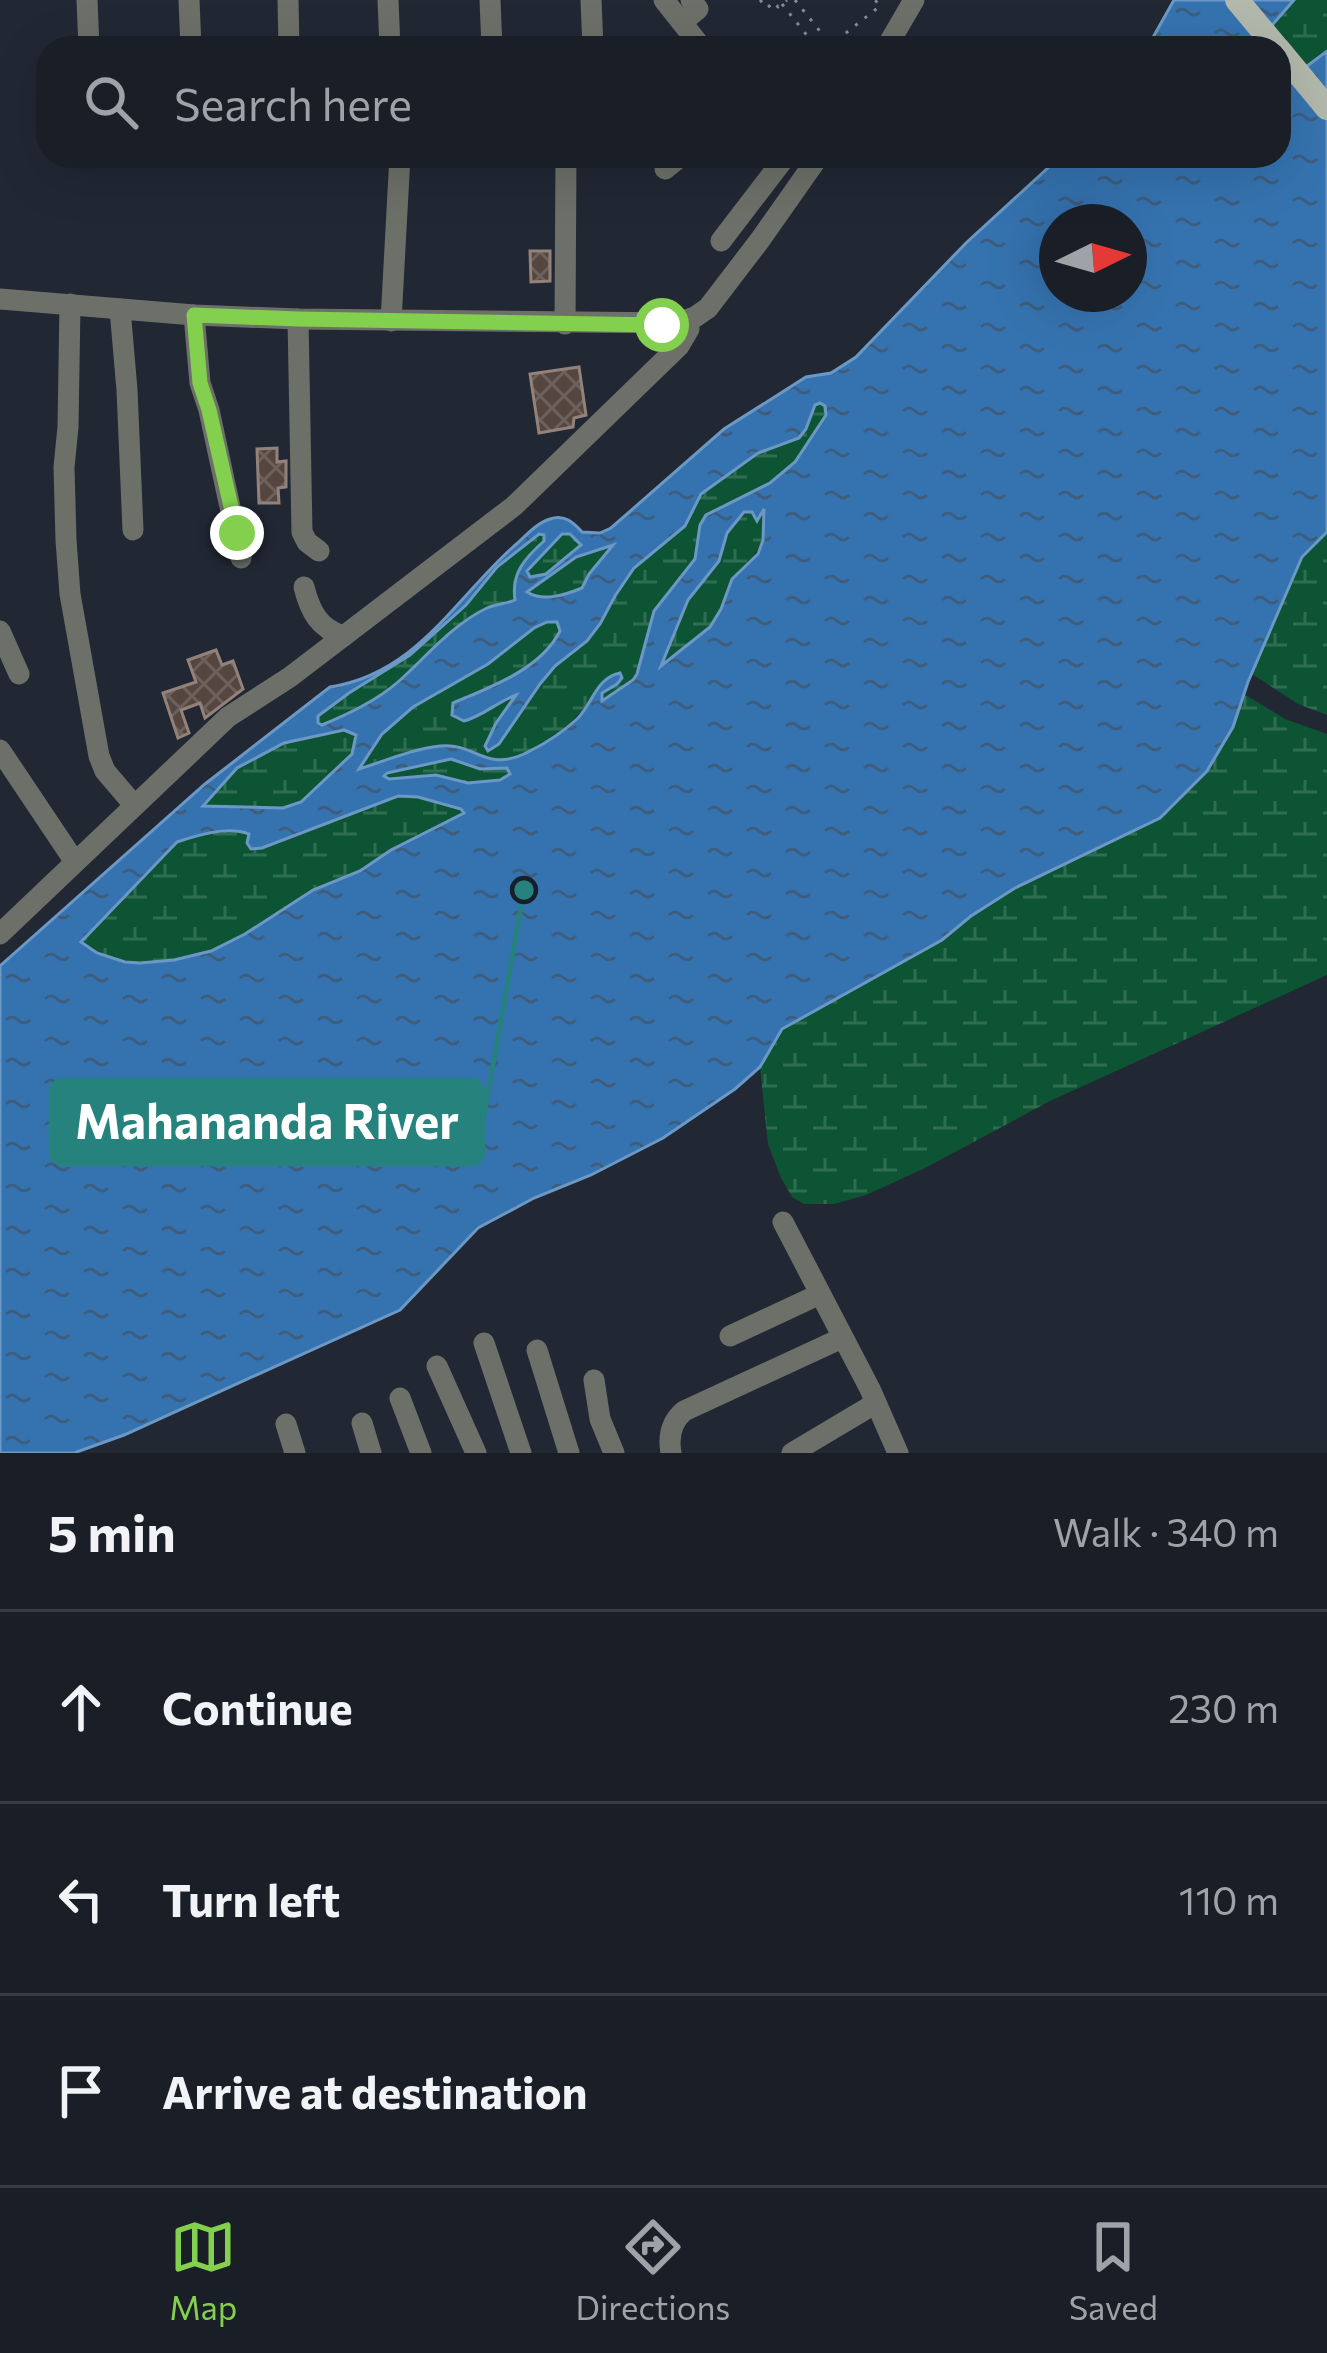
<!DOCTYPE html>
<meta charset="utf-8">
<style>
:root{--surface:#191e27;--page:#22272f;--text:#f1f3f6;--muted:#9fa2a7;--line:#373c44;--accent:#83d04e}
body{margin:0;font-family:Commissioner,sans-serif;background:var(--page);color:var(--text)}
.compass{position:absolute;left:1039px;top:204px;width:108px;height:108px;border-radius:50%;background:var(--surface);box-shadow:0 12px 48px #0002;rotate:85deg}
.stop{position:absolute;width:36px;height:36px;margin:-27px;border:9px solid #83d04e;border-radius:50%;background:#fff}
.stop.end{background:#83d04e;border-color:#fff;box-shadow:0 3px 12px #0008}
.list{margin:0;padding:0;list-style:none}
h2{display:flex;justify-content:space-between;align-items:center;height:156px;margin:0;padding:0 48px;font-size:51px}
h2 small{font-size:39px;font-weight:400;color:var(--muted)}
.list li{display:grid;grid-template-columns:78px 1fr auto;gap:36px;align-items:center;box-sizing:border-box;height:192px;padding:0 48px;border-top:3px solid var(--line)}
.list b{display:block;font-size:45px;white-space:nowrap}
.list em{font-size:39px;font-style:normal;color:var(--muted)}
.icon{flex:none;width:66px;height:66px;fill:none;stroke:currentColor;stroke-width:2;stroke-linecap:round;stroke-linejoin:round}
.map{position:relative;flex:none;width:1327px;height:1453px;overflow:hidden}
.search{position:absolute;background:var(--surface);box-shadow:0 12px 48px #0002;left:36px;right:36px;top:36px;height:132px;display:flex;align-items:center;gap:30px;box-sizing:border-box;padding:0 42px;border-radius:36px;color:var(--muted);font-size:45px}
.sheet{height:732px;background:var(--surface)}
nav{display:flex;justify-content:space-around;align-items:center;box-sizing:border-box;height:168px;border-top:3px solid var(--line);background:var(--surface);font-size:33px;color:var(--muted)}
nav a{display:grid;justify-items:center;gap:6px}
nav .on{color:var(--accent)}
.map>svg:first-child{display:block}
</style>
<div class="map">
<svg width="1327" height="1453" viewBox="0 0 1327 1453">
<defs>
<pattern id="wetland-marsh" width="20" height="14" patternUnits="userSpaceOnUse" patternTransform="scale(3)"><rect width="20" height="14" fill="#0c5433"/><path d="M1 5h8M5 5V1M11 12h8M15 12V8" fill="none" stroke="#2f6d51"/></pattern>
<pattern id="water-ripples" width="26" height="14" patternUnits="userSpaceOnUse" patternTransform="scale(3)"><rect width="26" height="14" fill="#3573b0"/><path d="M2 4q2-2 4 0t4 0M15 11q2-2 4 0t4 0" fill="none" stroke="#3e5d7d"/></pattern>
<pattern id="building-cross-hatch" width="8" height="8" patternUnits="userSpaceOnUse" patternTransform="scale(3)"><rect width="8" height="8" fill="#55463f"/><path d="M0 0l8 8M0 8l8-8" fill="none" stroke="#6d615b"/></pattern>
</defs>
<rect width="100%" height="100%" fill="#212834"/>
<g fill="url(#wetland-marsh)">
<polygon points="1294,0 1327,0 1327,51 1279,87 1279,48 1252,48"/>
<path d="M820,403l6,3v9l-31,47 -25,21 -64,32 -6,10 -5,34 -28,35 -30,80 -4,6 -31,21v-8l15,-9 -16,-1c-22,37 -63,80 -110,77 -15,-1 -29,-12 -44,-14 -22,-3 -68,16 -90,24l25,-36 31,-27 75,-43 46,-36 13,-6h10l3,9c-19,38 -69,56 -107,72l33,8 9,-8 22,-9 -18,50 41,-60 15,-18 32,-25 13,-17 15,-28 19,-28 51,-42 16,-32 57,-41 41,-16 16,-32z"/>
<path d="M763,506c5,38 -8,48 -29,77 -10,13 -12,29 -23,42 -14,15 -35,29 -52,43l29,-68 31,-39 9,-28 19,-22 6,1 4,9z"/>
<polygon points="1327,532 1327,715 1298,704 1252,674 1302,557"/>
<polygon points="570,533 582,545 546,574 530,577 527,571 562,534"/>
<path d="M539,534l5,1 1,5c-20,18 -34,33 -29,60l-27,7 -39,26 -57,54 -45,27 -26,11 -4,-2v-6l31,-24 61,-38 56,-50 30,-38z"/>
<path d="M615,544l-19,20 -14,24c-17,7 -33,11 -52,8l-3,-4 49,-35z"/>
<polygon points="1244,694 1285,719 1327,734 1327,975 1050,1101 925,1168 866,1195 834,1204 804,1204 792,1197 781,1178 768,1144 760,1067 782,1029 942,940 971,916 1015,888 1233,727"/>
<polygon points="345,729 356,734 352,754 301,802 284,808 202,806 237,768 285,743"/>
<polygon points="451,759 489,770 507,768 510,774 500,780 468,783 436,775 389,779 384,776 387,773"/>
<path d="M398,796l19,1 44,12 3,4c-21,14 -52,22 -74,38 -30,21 -63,38 -95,56 -65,36 -145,85 -215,35l97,-100c22,-7 50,-16 72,-9v5l13,10z"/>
</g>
<g fill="url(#water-ripples)" stroke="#6b98c5" stroke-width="3" fill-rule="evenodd">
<polygon points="1174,0 1294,0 1252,48 1147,48"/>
<path d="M1327,51v481l-25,25 -54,125 -15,45 -26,44 -47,47 -145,70 -44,28 -29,24 -160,89 -22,38 -25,22 -72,49 -72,37 -57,23 -56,30 -78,82 -276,125 -50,18h-74v-487l205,-182 125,-97c86,-13 124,-87 183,-140 11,-9 23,-24 37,-28 14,-5 23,3 32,13l18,1 11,-5 113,-99 82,-52 25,-4 25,-16 110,-114 95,-87h218v-69zM1057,222h72v72h-72zM820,403l5,3 1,9 -31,47 -25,21 -64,32 -6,10 -5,34 -41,52 -17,63 -4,6 -31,21v-8l15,-9 5,-6 -2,-5c-24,5 -27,30 -43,46 -13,12 -31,24 -47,32 -45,24 -53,-9 -90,-5 -28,3 -55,15 -81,23l23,-35 31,-27 75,-43 46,-36 13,-6h10l3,9c-19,38 -69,56 -107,72l-1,12 12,6c19,-5 33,-19 52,-26l-20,28 -11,23 3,5 11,-7 41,-60 15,-18 32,-25 13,-17 15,-28 19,-28 51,-42 16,-32 57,-41 41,-15 7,-9 9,-24zM764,509l-1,31 -5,14 -26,25 -11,30 -11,18 -49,39 27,-66 31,-39 8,-28 17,-21h8l5,9zM539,534l5,1v6c-19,17 -33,32 -29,59 -9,4 -19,4 -28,8 -34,16 -61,49 -89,74 -22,19 -50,32 -76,43l-4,-2v-7l31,-23 61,-38 56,-50 31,-38zM562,534h8l11,11 -35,29 -16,3 -3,-6zM613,545l-24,29 -7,14c-17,7 -39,14 -55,4l49,-35zM344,730l12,5 -4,19 -51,48 -18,6 -80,-2 34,-38 47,-25zM451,759l29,10 27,-1 3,6 -10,6 -32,3 -32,-8 -47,4 -5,-3 3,-3zM398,796l20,1 43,12 3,4 -73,37 -31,21 -47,19 -68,44 -34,17 -37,9 -34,3 -15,-1 -28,-9 -16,-11 96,-100c21,-7 50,-16 72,-8l-2,9 4,6 11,-1z"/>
</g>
<g fill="url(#building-cross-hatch)" stroke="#93827a" stroke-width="3">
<polygon points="530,251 550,251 550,281 531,282"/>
<polygon points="579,367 586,415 574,418 573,427 539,433 530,374"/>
<polygon points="277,448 277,462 286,461 286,487 278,488 279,503 259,503 257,449"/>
<polygon points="216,650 222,665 233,661 243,689 205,718 200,703 181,710 189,733 178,738 163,693 196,682 188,660"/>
</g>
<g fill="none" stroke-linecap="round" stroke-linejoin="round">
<g stroke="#868c96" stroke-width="3" stroke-dasharray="3 9" stroke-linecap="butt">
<polyline points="760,0 767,8 774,2 778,7 787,0"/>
<polyline points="795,0 831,45"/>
<polyline points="782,4 817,48"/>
<polyline points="827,48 880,6 875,0"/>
</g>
<g stroke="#6d7069" stroke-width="21">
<polyline points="87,0 89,48"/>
<polyline points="189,0 191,48"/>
<polyline points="288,0 289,48"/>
<polyline points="388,0 390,48"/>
<polyline points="490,0 492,48"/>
<polyline points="591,0 593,48"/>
<polyline points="664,0 702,48"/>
<polyline points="682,22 698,9 691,0"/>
<polyline points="886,48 914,0"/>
<polyline points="665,169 681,156"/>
<polyline points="721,241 786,156"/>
<polyline points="0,299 194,315 298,319 677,323 695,317 708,308 760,240 819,156"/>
<polyline points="70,304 68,427 64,467 66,540 70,594 99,756 105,771 134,805"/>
<polyline points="120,309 127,390 133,530"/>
<polyline points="194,315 200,383 209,410 241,558"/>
<polyline points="298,319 302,532 307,542 319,551"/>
<polyline points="391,321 400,156"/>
<polyline points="565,324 566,156"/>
<path d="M304,587c6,24 15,42 40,49"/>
<polyline points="0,631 19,674"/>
<polyline points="0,750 75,862"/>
<polyline points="0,934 228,717 290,677 514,506 679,346 689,329 688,321"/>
<polyline points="783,1222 870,1389 898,1453"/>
<polyline points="730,1336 820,1294"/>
<polyline points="484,1343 521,1453"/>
<polyline points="537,1350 569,1453"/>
<polyline points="437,1366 476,1453"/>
<polyline points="594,1380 600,1419 614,1453"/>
<polyline points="400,1398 421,1453"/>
<polyline points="362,1423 371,1453"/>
<polyline points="286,1424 295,1453"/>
<path d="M671,1453c-3,-17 0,-31 13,-42l158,-73"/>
<polyline points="792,1453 876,1403"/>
</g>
<g stroke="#b2b8ab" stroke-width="24">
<polyline points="1237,0 1277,48"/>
<polyline points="1279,50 1327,108"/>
</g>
</g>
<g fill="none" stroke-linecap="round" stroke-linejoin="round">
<polyline stroke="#83d04e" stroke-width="15" points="237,533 209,410 200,383 194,315 298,319 662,325"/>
</g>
<path fill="none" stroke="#25827c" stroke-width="4.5" d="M524 890L483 1122"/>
<circle fill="#25827c" stroke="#181e2a" stroke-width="4.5" cx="524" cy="890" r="12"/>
<rect fill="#25827c" stroke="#25827c" stroke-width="4.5" x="51" y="1080" width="432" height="84" rx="12"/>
<g font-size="48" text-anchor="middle" font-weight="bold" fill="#fff">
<text x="267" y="1139">Mahananda River</text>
</g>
</svg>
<svg class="compass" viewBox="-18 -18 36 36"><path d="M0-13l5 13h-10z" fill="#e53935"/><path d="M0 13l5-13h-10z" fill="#9fa2a7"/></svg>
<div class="stop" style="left:662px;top:325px"></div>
<div class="stop end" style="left:237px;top:533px"></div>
<div class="search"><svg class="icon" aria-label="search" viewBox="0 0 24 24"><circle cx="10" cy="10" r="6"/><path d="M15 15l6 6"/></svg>Search here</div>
</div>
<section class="sheet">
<h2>5 min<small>Walk · 340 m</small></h2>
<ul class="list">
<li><svg class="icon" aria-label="ahead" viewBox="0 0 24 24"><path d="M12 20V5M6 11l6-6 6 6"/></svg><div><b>Continue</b></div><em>230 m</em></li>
<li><svg class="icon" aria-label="left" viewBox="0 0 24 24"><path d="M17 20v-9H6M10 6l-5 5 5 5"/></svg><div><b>Turn left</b></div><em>110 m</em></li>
<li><svg class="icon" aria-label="arrive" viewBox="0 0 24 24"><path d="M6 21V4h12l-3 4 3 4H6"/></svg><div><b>Arrive at destination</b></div></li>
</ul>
</section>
<nav>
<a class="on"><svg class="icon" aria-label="map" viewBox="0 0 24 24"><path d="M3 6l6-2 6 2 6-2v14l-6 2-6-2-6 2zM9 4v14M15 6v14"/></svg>Map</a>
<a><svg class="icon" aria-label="directions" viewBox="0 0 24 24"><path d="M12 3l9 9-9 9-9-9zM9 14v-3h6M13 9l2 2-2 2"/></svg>Directions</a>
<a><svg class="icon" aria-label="saved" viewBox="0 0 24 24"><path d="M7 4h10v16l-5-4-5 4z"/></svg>Saved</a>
</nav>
